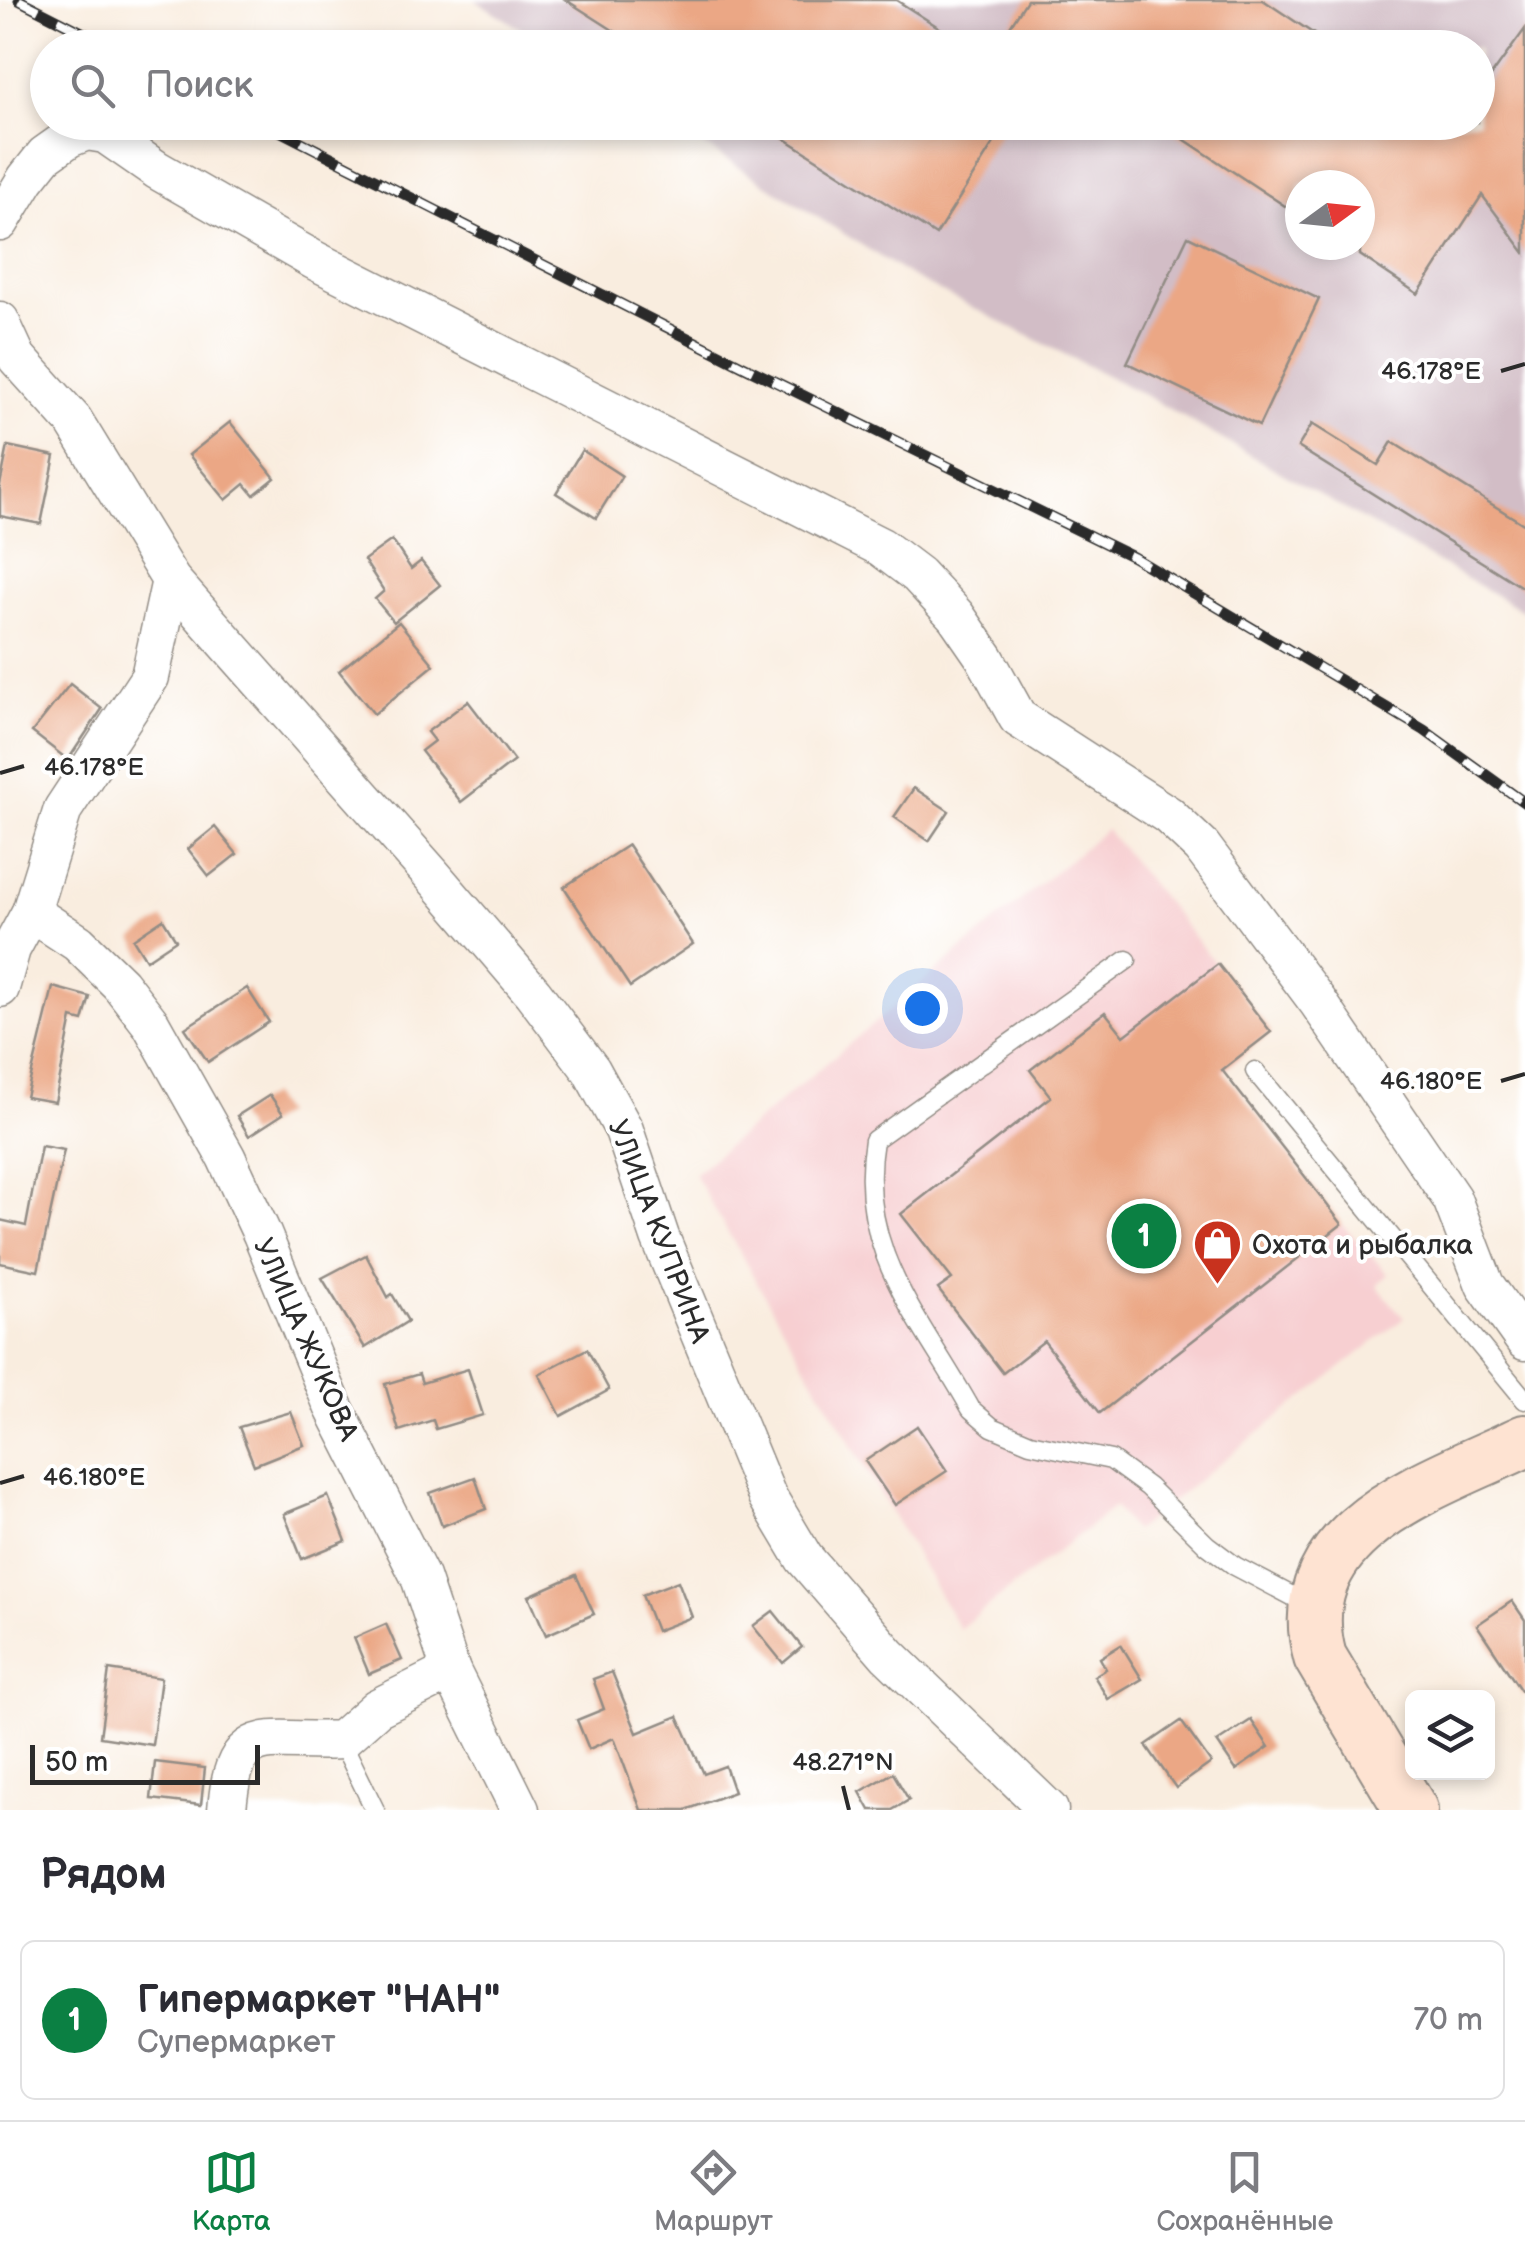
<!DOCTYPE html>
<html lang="ru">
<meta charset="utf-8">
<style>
:root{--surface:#fff;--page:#f2f2f3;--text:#2b2b33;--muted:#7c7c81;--line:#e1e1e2;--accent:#0b8043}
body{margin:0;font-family:"Balsamiq Sans",sans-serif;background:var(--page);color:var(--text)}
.controls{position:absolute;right:30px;bottom:30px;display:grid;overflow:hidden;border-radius:15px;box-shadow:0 5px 15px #0003}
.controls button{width:90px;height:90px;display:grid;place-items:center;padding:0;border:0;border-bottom:2px solid var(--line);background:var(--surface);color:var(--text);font:50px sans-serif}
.compass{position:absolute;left:1285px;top:170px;width:90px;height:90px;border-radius:50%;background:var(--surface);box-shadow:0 5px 15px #0003;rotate:75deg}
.scale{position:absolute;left:30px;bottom:25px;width:230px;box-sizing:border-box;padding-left:10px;border:5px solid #2b2b2b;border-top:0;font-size:28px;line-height:35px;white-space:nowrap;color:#2b2b2b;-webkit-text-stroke:8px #fff;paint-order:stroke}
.you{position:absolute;left:922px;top:1008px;width:35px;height:35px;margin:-25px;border:8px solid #fff;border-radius:50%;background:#1a73e8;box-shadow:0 0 0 15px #1a73e833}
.badge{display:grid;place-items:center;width:65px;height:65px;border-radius:50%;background:var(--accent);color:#fff;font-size:32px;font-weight:700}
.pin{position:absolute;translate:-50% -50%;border:5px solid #fff;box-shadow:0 2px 10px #0006}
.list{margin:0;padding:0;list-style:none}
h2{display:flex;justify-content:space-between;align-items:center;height:130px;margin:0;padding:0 40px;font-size:42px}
h2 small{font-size:32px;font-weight:400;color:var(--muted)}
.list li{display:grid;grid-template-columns:65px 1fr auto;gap:30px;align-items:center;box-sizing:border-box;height:160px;margin:0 20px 20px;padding:0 20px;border:2px solid var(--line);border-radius:15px}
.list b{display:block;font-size:38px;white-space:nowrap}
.list p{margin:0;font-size:32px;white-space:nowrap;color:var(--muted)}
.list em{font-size:32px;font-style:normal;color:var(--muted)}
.icon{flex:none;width:55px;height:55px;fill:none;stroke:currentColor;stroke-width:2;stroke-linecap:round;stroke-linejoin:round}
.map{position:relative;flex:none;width:1525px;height:1810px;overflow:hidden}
.search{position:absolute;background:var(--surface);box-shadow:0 5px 15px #0003;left:30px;right:30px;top:30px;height:110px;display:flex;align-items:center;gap:25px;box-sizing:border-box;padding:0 35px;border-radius:55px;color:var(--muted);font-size:38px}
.sheet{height:310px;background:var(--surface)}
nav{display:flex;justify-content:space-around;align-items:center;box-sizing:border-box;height:140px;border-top:2px solid var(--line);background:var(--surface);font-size:28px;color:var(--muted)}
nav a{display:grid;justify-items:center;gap:5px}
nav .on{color:var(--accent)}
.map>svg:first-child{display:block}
</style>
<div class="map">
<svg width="1525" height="1810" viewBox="0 0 1525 1810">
<rect width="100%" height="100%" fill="#fff"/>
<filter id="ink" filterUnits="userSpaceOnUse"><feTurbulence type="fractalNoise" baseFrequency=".01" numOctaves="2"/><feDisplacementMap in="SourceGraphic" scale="20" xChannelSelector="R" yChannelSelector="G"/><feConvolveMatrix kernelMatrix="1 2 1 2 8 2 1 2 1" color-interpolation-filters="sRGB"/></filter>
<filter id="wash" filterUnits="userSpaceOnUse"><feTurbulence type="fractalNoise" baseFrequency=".0048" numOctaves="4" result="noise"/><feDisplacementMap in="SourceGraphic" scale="40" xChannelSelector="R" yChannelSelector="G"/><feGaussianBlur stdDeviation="2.25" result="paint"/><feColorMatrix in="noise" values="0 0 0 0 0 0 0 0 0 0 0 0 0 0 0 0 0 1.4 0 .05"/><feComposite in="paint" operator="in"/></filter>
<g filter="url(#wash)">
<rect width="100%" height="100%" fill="#f9eddf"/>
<polygon fill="#f7cfd1" points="1106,829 1271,1032 1223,1071 1342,1224 1388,1274 1377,1286 1404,1318 1134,1531 1114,1507 959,1629 694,1174"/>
<path fill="#d2bdc6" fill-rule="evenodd" d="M475,0h1050v612l-382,-218 -231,-117 -243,-154 809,-1v-74l-928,-1zM1300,185h60v60h-60z"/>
<g id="blocks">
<g fill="#eba785">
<polygon points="566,0 896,0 971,48 641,48"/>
<polygon points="1027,0 1263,0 1335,48 996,48"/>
<polygon points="1525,29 1525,253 1482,195 1418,294 1360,255 1360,185 1300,185 1300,216 1158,122 1478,122 1478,94"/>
<polygon points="759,122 1007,122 936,235"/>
<polygon points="1188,236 1319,299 1259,426 1127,363"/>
<polygon points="230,422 275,478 254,495 245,484 226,500 189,455"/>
<polygon points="1312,424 1378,465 1392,442 1525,525 1525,589 1298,447"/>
<polygon points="8,446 55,456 41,524 0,516 0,485"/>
<polygon points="582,450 622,476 596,518 556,493"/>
<polygon points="392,540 411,569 421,561 440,585 394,622 375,599 384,591 364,560"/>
<polygon points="399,622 434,665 374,714 339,671"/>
<polygon points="70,684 102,709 68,760 32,732"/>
<polygon points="468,701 514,761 461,802 421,751 434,741 427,732"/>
<polygon points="914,788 949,811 929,841 894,817"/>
<polygon points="215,827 237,854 209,876 188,849"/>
<polygon points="628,845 693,944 630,987 564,887"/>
<polygon points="163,919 176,940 146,960 133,939"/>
<polygon points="1218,964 1271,1032 1222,1070 1342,1224 1100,1413 1044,1341 1003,1373 938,1289 952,1279 901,1214 1051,1097 1030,1070 1105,1012 1124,1036"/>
<polygon points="53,987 90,997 83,1021 72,1018 55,1102 26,1097"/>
<polygon points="247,988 269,1022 208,1062 185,1028"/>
<polygon points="270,1095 283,1114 249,1136 237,1116"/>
<polygon points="41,1146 64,1150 38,1271 0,1263 0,1220 26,1226"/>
<polygon points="366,1255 388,1297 392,1294 408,1321 365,1348 322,1278"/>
<polygon points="587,1349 609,1390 561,1416 539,1374"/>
<polygon points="468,1369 483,1415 436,1429 433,1420 399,1431 385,1384 419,1374 422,1383"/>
<polygon points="291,1412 304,1445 254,1465 239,1427"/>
<polygon points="917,1426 947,1471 895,1505 865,1461"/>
<polygon points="475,1477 486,1509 442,1526 430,1493"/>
<polygon points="328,1496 346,1541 302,1559 284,1514"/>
<polygon points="576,1575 594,1614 546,1635 529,1596"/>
<polygon points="678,1581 692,1617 656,1631 642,1595"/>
<polygon points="1512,1601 1525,1620 1525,1697 1477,1625"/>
<polygon points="773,1611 802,1647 783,1663 753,1626"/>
<polygon points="386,1624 402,1660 369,1674 354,1638"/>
<polygon points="1121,1645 1142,1679 1108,1699 1094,1676 1106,1669 1100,1658"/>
<polygon points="109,1670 161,1678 152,1745 100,1737"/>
<polygon points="612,1672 637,1733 678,1716 704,1774 725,1766 734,1792 686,1810 641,1810 614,1738 589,1749 577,1720 604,1709 593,1679"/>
<polygon points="1251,1720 1269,1747 1236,1770 1217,1742"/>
<polygon points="1181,1721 1211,1763 1176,1788 1146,1745"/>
<polygon points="155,1762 205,1768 201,1805 151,1799"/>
<polygon points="893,1773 909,1800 892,1810 870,1810 860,1792"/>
</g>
</g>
</g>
<g filter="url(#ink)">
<use href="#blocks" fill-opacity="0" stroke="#928c85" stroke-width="2.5"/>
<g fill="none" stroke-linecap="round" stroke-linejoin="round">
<defs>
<g id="lane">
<path d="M1127,960l-253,180c-19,110 47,179 97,269l21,18 38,16 81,17 37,27 59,58 28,21 78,41"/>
<polyline points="1255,1071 1525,1400"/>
<polyline points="341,1740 375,1810"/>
</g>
<g id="street">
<polyline points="0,222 26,179 45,155 69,138 87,131 105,134 157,170 314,260 881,547 918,575 956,616 985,658 1018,718 1168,815 1202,847 1318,1002 1452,1199 1485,1285 1525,1341"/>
<polyline points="0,321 17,358 73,420 171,580 433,876 533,993 591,1070 624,1130 660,1237 767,1496 804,1558 888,1655 1049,1810"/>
<polyline points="31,912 78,943 120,984 151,1024 226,1157 262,1234 333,1406 420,1577 451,1671 520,1810"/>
<polyline points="0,988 11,949 31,912 63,809 150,677 171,580"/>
<path d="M227,1810c7,-93 44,-65 114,-70l36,-32 74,-37"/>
</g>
<path id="secondary" d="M1411,1810l-91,-153c-35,-128 115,-173 205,-216"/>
</defs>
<use href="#lane" stroke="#928c85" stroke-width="21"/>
<use href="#street" stroke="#928c85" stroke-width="41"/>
<use href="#secondary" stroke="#928c85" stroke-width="56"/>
<use href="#lane" stroke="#fff" stroke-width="18"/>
<use href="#street" stroke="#fff" stroke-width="38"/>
<use href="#secondary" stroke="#fee3d2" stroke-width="52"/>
<defs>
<g id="rail">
<polyline points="19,0 113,48"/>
<polyline points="262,122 743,366 1133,557 1424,730 1525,803"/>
</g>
</defs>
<use href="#rail" stroke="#2b2b2b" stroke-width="11"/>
<use href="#rail" stroke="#fff" stroke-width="8" stroke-dasharray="22" stroke-linecap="butt"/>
</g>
</g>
<path fill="none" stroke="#2b2b2b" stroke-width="4" d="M1501,371l24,-7M0,773l24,-7M1501,1081l24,-7M0,1483l24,-7M843,1786l6,24"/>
<defs>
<symbol id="shop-pin" viewBox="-11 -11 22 30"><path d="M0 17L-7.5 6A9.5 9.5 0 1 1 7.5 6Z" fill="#c8321e" stroke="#fff"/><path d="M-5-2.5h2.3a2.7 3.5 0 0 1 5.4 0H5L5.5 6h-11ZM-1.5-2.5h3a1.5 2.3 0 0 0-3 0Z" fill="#fff"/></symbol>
</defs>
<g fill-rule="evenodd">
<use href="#shop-pin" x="1190" y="1216" width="55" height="75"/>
</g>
<g text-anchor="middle" stroke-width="8" stroke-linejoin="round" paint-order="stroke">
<g font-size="28" fill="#2b2b2b" stroke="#fff">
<text transform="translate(660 1231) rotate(69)" y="10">УЛИЦА КУПРИНА</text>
<text transform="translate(307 1339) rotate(66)" y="10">УЛИЦА ЖУКОВА</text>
</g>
<g font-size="28" fill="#2b2b2b" stroke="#fff" text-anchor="start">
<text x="1252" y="1254">Охота и рыбалка</text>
</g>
</g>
<g font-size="25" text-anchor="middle" fill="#2b2b2b" stroke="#fff" stroke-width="8" stroke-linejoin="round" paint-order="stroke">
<text x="1431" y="379">46.178°E</text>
<text x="94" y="775">46.178°E</text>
<text x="1431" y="1089">46.180°E</text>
<text x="94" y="1485">46.180°E</text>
<text x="843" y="1770">48.271°N</text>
</g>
</svg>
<div class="controls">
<button><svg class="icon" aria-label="layers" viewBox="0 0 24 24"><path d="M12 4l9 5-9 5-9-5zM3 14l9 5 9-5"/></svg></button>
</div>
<svg class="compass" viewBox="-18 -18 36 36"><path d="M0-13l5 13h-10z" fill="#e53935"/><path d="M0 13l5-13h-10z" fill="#7c7c81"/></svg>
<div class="scale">50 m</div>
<div class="you"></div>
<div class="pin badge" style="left:1144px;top:1236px">1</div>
<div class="search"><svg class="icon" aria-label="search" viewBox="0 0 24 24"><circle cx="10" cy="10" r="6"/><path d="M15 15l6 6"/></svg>Поиск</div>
</div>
<section class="sheet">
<h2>Рядом<small></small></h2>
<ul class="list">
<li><span class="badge">1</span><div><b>Гипермаркет &quot;НАН&quot;</b><p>Супермаркет</p></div><em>70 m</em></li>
</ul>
</section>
<nav>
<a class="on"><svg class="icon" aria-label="map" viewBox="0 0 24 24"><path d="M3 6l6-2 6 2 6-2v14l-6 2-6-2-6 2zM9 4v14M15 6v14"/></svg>Карта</a>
<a><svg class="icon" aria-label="directions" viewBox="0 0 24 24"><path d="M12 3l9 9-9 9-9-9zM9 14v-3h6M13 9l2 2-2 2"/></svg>Маршрут</a>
<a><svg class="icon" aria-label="saved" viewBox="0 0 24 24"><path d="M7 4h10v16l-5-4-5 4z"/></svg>Сохранённые</a>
</nav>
